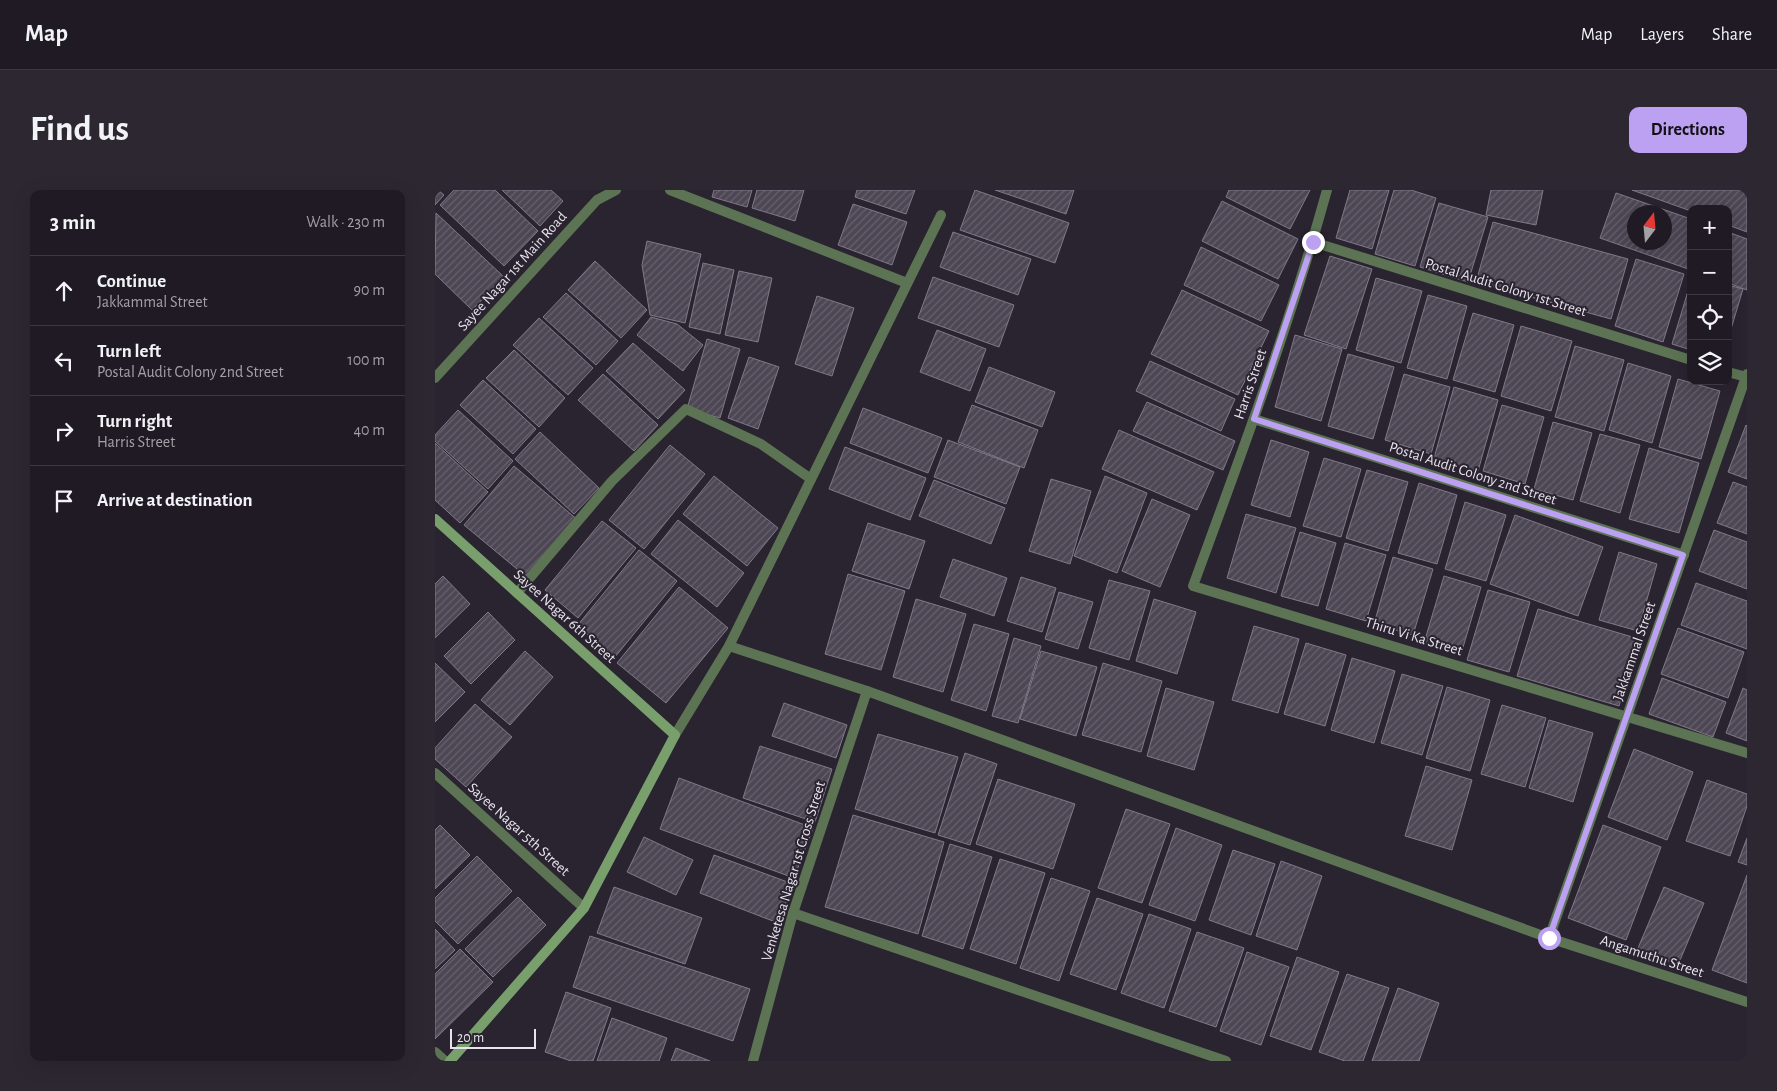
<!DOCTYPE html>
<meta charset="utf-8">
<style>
:root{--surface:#201a24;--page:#2d2731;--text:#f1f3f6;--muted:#a2a1a6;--line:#3d3841;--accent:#bca0f2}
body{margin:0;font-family:"Alegreya Sans",sans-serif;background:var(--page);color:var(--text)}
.controls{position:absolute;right:15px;top:15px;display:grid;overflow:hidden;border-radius:10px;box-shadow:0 5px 20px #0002}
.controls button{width:45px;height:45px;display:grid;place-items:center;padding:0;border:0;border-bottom:1px solid var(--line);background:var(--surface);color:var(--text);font:25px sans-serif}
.compass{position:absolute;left:1192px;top:15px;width:45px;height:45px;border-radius:50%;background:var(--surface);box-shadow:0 5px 20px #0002;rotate:16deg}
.scale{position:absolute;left:15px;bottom:12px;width:86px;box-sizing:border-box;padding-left:5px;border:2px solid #e8e3ec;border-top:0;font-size:14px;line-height:18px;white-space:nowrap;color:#e8e3ec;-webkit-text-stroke:4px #2a2330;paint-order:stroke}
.stop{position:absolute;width:15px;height:15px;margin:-11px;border:4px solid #bca0f2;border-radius:50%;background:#fff}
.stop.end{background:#bca0f2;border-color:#fff;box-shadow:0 1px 5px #0008}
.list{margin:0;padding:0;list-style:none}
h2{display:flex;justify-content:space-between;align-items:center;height:65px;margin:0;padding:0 20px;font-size:21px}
h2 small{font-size:16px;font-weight:400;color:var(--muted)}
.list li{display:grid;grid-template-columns:32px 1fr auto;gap:15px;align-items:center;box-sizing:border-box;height:70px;padding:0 20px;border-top:1px solid var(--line)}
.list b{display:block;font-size:19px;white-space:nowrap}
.list p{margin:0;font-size:16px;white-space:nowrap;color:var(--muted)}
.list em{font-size:16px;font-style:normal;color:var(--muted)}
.icon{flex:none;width:28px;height:28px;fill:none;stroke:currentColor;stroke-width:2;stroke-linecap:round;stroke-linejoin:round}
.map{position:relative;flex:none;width:1312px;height:871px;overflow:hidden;border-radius:10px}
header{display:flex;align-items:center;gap:30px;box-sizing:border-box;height:70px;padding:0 25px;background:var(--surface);border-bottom:1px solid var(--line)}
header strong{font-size:24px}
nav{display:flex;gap:28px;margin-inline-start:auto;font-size:18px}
.intro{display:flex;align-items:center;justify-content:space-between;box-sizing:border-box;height:120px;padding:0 30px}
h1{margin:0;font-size:35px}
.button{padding:12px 22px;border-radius:10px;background:var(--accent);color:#111;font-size:18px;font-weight:700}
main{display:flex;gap:30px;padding:0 30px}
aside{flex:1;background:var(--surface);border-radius:10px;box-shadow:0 5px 20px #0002}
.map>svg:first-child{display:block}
</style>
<header>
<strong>Map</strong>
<nav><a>Map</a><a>Layers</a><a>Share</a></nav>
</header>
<div class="intro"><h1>Find us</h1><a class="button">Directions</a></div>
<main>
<aside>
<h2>3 min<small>Walk · 230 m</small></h2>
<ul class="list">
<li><svg class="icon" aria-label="ahead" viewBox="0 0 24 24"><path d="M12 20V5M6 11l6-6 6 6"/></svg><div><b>Continue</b><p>Jakkammal Street</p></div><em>90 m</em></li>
<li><svg class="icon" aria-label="left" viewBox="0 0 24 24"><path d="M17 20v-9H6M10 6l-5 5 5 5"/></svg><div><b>Turn left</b><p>Postal Audit Colony 2nd Street</p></div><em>100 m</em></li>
<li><svg class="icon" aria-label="right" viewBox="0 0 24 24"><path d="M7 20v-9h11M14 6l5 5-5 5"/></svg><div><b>Turn right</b><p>Harris Street</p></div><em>40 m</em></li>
<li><svg class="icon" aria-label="arrive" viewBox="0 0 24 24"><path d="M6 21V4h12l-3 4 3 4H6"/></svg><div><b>Arrive at destination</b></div></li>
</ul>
</aside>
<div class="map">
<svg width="1312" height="871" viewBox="0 0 1312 871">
<defs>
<pattern id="building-hatch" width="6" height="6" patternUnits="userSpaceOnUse" patternTransform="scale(1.25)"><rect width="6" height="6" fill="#4d4654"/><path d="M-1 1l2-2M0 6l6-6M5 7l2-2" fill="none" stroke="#67616d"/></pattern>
</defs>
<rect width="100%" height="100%" fill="#2a2330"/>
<g fill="url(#building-hatch)" stroke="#817989" fill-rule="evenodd">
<polygon points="0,0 3,0 9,5 0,15"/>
<polygon points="19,0 60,0 103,41 69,76 5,15"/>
<polygon points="67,0 116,0 128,11 105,36"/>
<polygon points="279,0 317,0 312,17 277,7"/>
<polygon points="322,0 369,0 360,31 317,18"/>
<polygon points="422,0 480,0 471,24 420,7"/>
<polygon points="540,0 634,33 620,73 525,40"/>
<polygon points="560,0 639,0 631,24"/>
<polygon points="794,0 875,0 855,39 791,7"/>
<polygon points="915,0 954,0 937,59 901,48"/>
<polygon points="959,0 976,0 1001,8 980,76 940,64"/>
<polygon points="1056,0 1108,0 1101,35 1051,25"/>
<polygon points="1197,0 1312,0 1312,42 1293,35 1293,19 1256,19 1256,21"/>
<path d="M1181,3l75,26v51l-91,-32zM1200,22h30v30h-30z"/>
<polygon points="787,11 863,49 843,89 767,51"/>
<polygon points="1004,13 1053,27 1033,92 985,77"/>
<polygon points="418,14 472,32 457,75 403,55"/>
<polygon points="1,23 69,87 37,120 0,84"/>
<polygon points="1058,32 1193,69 1176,129 1041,92"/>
<polygon points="518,42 596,69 583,105 505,77"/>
<polygon points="1293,42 1312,49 1312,100 1293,93"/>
<polygon points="212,51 266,64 250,133 215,125 207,75"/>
<polygon points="766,57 844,95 826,131 749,95"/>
<polygon points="895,66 937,79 911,159 869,145"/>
<polygon points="1201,69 1249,84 1228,152 1180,136"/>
<polygon points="160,71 212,120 186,148 133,100"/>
<polygon points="268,73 299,80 285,144 254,137"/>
<polygon points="304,81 337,88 323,152 290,145"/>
<polygon points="498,87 579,115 564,157 483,128"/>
<polygon points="941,88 987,101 966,173 921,160"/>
<polygon points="1256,91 1256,160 1237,154"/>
<polygon points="1293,95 1308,99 1293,149"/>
<polygon points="747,100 834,141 803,205 716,164"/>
<polygon points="131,103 183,151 161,175 108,127"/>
<polygon points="993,105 1032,116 1012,189 972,178"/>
<polygon points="382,106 419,118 397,186 360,174"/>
<polygon points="1038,123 1079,135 1060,202 1018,190"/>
<polygon points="216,127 242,134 268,155 248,181 202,145"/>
<polygon points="104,128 158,178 133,205 78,155"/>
<polygon points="1086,136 1137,151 1116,221 1066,206"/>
<polygon points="502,140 551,159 535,201 485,182"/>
<polygon points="860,145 907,159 886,231 840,217"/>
<polygon points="272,149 305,159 285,228 252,219"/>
<polygon points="198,153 250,200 223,229 171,181"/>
<polygon points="1140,156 1189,170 1169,241 1120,227"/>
<polygon points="79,160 130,208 104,237 51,188"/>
<polygon points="913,164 959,177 938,249 893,236"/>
<polygon points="314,167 344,177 323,239 293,228"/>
<polygon points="715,171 800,209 786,241 701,201"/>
<polygon points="1193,173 1236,186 1217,253 1174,240"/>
<polygon points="554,177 620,202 607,237 540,212"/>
<polygon points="168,184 223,235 199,261 143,210"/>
<polygon points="969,184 1015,197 996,264 950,250"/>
<polygon points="1243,189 1285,201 1266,269 1224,257"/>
<polygon points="48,190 101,239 78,264 25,215"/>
<polygon points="1019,197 1063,210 1043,281 999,268"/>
<polygon points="712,212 800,251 788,280 698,241"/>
<polygon points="537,215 603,240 589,278 523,252"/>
<polygon points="1067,215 1109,227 1090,294 1048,281"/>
<polygon points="428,218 507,248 493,283 415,253"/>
<polygon points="23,220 78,271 53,299 0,251 0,245"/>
<polygon points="1118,232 1157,243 1138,310 1099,299"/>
<polygon points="1311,235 1312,236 1312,289 1293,282"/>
<polygon points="684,240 779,282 762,320 667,279"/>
<polygon points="105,242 164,298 139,324 80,269"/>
<polygon points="1165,244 1205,255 1185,323 1145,311"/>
<polygon points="513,250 585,277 571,314 499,287"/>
<polygon points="836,250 874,262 855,327 816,315"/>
<polygon points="0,253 53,302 25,333 0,310"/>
<polygon points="235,255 270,284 209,359 174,330"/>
<polygon points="410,257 491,288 475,330 394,299"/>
<polygon points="1214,258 1264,273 1244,343 1194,329"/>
<polygon points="889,268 926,279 906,347 868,336"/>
<polygon points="79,276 144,331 94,389 29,335"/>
<polygon points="932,280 973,292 953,361 911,348"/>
<polygon points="279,286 343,338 312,376 248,324"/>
<polygon points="670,286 712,303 682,383 639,366"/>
<polygon points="616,289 656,301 635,374 594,361"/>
<polygon points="499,290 570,318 556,354 484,326"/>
<polygon points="1298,292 1312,297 1312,344 1282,333"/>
<polygon points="984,293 1022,305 1002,374 963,363"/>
<polygon points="717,309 755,325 725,397 687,381"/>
<polygon points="1030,312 1071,325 1051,391 1010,379"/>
<polygon points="811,324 861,338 841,403 792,388"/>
<polygon points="1080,325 1168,357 1143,426 1055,394"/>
<polygon points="243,330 309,383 282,417 216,364"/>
<polygon points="167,331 201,358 143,428 110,400"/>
<polygon points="433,333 490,351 474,399 417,381"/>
<polygon points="1279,340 1312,352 1312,399 1264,381"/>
<polygon points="865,342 901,353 883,416 846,406"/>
<polygon points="910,353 951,365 931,431 891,419"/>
<polygon points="204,360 242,391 180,467 142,436"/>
<polygon points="1184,362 1222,374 1203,441 1164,430"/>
<polygon points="958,367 998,379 978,445 939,434"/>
<polygon points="518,369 572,388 559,426 505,407"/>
<polygon points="413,384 470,401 446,480 390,464"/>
<polygon points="8,386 35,414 0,448 0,394"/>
<polygon points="1009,386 1046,397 1026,464 989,453"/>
<polygon points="586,387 621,398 607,442 572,431"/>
<polygon points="674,390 715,401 694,470 654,458"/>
<polygon points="1261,393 1312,411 1312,459 1246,435"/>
<polygon points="244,397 293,438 231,513 182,473"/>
<polygon points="1053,400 1095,412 1074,482 1032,470"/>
<polygon points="624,402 658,412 643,459 610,449"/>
<polygon points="481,409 531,424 508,502 458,487"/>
<polygon points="719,409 761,422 742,484 701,471"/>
<polygon points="1103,419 1204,449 1184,516 1082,486"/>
<polygon points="53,422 80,450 36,494 9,466"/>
<polygon points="539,434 574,444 551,521 516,510"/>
<polygon points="819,436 864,449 843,523 797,510"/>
<polygon points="1243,438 1309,462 1293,508 1226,484"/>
<polygon points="579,448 606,456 583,533 557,526"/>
<polygon points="871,453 911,465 890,536 849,524"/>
<polygon points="90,461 118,487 75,535 46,510"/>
<polygon points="606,461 662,477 641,546 585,529"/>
<polygon points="917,468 960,481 939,553 896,540"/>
<polygon points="0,473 30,502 0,532"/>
<polygon points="668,473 727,491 706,562 647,545"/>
<polygon points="967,484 1008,496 987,565 946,553"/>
<polygon points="1227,488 1291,512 1278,547 1214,524"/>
<polygon points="1012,497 1055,510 1035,581 991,568"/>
<polygon points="731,498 779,512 759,580 712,566"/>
<polygon points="1308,498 1312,500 1312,551 1291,543"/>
<polygon points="349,513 412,535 401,568 337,546"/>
<polygon points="40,514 77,547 31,597 0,569 0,558"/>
<polygon points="1067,515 1111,528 1090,597 1046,584"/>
<polygon points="1114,530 1158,543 1138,612 1094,598"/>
<polygon points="443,544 523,567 500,643 420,619"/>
<polygon points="325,556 397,579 380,632 308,608"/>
<polygon points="1199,559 1258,582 1232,650 1173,627"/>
<polygon points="530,563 562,574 535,655 503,645"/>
<polygon points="991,576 1037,590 1017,660 970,646"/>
<polygon points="244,588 378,638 359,688 225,639"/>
<polygon points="563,589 640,614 618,679 541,654"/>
<polygon points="1272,590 1312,604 1312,616 1295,666 1251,651"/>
<polygon points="691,619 735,634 707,713 663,698"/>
<polygon points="418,625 509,652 483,744 390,717"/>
<polygon points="5,635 35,665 0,699 0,640"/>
<polygon points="1168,635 1226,657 1191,750 1133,728"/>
<polygon points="741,638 787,655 760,731 714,715"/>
<polygon points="209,647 258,670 241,705 192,682"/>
<polygon points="1312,648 1312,675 1303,672"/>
<polygon points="515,654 557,667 528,759 487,746"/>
<polygon points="798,660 840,674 816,745 774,730"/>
<polygon points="279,665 358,694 343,733 265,703"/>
<polygon points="42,666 77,701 23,754 0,731 0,708"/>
<polygon points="565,669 610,683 581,774 535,759"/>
<polygon points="846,671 887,686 862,760 821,746"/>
<polygon points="1312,685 1312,793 1277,780"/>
<polygon points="616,688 655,701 624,791 585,778"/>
<polygon points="179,697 267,728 250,774 162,743"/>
<polygon points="1229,697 1269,713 1243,775 1203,758"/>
<polygon points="83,707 111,735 58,787 30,759"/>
<polygon points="662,708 708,724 681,800 635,784"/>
<polygon points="714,724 756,739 729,818 686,803"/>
<polygon points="0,739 20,760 0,779"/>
<polygon points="762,742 809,758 781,837 734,821"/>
<polygon points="155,746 315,799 298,851 138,797"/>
<polygon points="25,759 58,792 0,849 0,784"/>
<polygon points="812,762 854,777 826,855 785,841"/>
<polygon points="862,767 904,782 876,860 835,846"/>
<polygon points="912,784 954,798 928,871 910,871 884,862"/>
<polygon points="963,798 1004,813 984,871 937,871"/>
<polygon points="131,802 176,818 158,871 136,871 110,862"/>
<polygon points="177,828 232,848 224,871 162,871"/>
<polygon points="241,858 275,871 236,871"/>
</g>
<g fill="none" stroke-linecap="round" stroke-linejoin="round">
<g stroke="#5c7454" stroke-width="10">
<polyline points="235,0 472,93"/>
<path d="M892,0c-37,134 -86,265 -134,396l554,167"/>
<polyline points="878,52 1256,170"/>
<polyline points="1293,182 1311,187"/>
<polyline points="0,188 162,10 181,0"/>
<polyline points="819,229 1249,365"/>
<polyline points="82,403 177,291 251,219 326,254 376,289"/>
<polyline points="294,456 432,501 1114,748 1312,812"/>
<polyline points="240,545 294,456 506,25"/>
<polyline points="0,583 149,718"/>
<polyline points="358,723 791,871"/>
<polyline points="1114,748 1312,184"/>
<polyline points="0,862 10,871"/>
<polyline points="318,871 358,723 432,501"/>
</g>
<polyline stroke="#79a06c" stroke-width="10" points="0,329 240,545 149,718 15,871"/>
</g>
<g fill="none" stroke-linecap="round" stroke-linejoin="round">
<polyline stroke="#bca0f2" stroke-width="6" points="878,52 819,229 1248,365 1114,748"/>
</g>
<g text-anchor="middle" stroke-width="4" stroke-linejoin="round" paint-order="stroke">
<g font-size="15" fill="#e8e3ec" stroke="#2a2330">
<text transform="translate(77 81) rotate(-48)" y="5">Sayee Nagar 1st Main Road</text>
<text transform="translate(1071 97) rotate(17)" y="5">Postal Audit Colony 1st Street</text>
<text transform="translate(815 194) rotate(-71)" y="5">Harris Street</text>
<text transform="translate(1038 283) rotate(18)" y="5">Postal Audit Colony 2nd Street</text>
<text transform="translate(130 426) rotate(42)" y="5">Sayee Nagar 6th Street</text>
<text transform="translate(979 446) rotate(17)" y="5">Thiru Vi Ka Street</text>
<text transform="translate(1199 461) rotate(-71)" y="5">Jakkammal Street</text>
<text transform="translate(84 639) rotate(42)" y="5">Sayee Nagar 5th Street</text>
<text transform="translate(358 681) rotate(-73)" y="5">Venketesa Nagar 1st Cross Street</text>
<text transform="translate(1217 766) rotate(18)" y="5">Angamuthu Street</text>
</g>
</g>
</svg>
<div class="controls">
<button>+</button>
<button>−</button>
<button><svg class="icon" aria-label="locate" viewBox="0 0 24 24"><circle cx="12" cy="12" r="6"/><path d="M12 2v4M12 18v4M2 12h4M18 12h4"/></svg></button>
<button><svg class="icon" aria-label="layers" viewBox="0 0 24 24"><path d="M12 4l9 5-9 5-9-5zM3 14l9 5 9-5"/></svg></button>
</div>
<svg class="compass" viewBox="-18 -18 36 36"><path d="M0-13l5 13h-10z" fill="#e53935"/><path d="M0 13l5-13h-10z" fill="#a2a1a6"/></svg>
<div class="scale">20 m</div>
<div class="stop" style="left:1114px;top:748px"></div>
<div class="stop end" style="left:878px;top:52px"></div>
</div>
</main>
